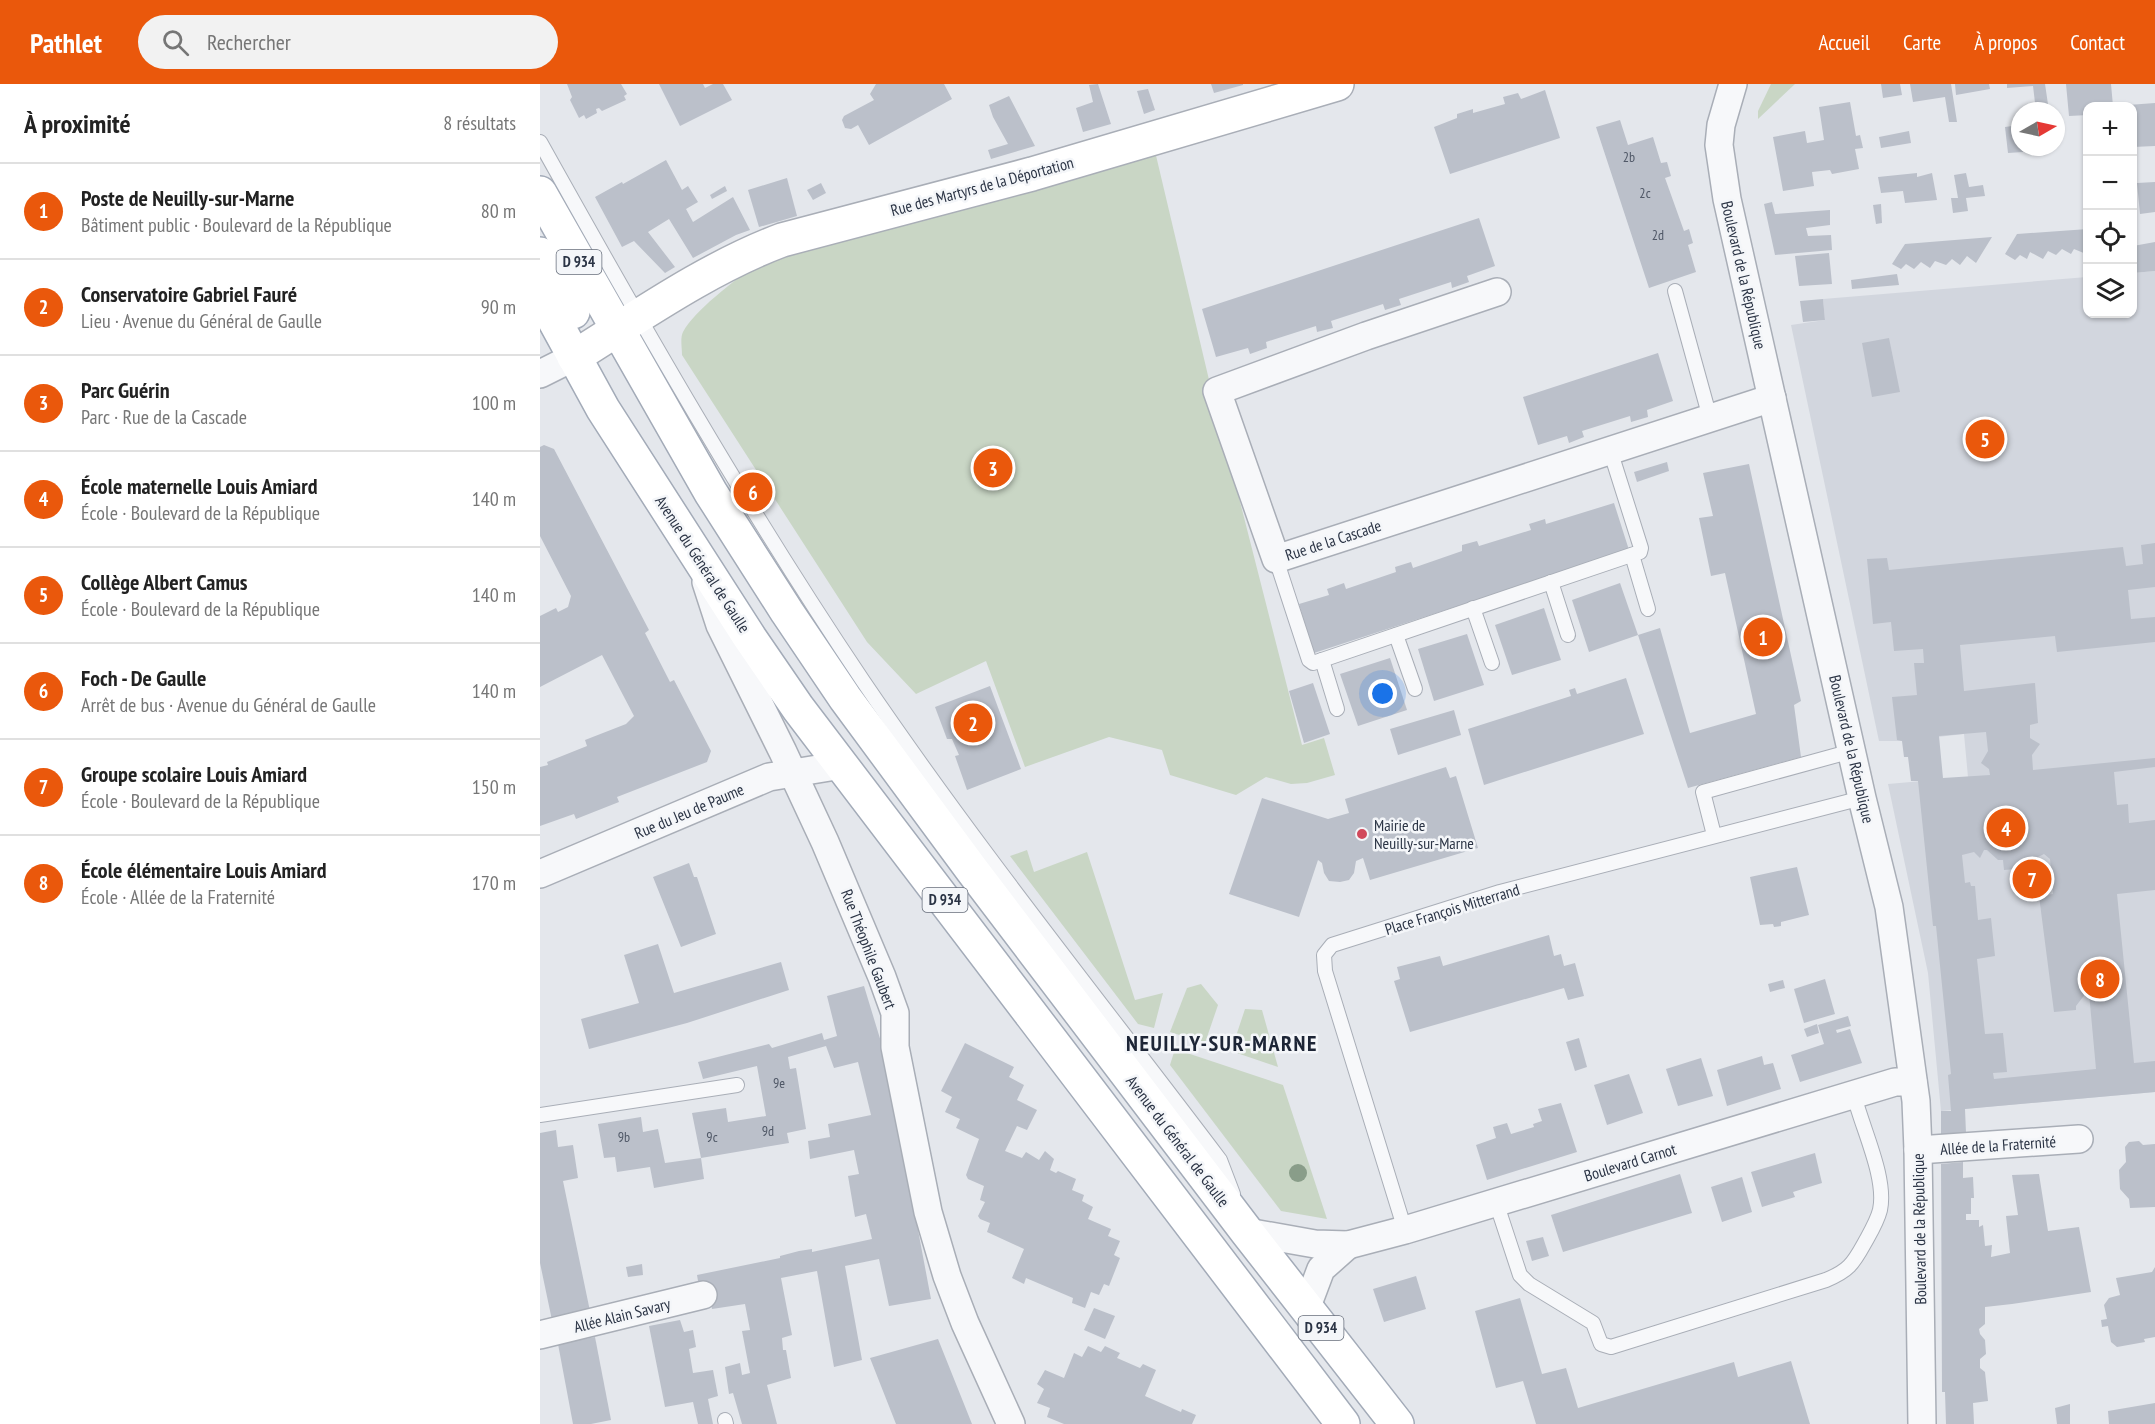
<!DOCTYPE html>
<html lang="fr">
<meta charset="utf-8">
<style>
:root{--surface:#fff;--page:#f2f2f2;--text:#222;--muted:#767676;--line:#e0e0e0;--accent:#ea580c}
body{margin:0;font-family:"PT Sans Narrow",sans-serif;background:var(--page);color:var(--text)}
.controls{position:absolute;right:18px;top:18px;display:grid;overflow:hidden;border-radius:12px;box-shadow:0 2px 4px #0004}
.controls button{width:54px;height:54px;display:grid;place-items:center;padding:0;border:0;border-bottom:2px solid var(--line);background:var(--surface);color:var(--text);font:30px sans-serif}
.compass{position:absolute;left:1471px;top:18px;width:54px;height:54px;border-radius:50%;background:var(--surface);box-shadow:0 2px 4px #0004;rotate:81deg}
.you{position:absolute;left:843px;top:610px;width:21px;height:21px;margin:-15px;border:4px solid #fff;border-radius:50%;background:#1a73e8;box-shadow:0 0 0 9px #1a73e833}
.badge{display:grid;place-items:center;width:39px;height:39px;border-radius:50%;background:var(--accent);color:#fff;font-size:20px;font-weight:700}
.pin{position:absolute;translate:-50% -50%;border:3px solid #fff;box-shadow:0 2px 6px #0006}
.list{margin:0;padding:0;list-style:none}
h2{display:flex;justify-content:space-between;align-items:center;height:78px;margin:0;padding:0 24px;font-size:26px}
h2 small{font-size:20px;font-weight:400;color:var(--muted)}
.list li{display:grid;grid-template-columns:39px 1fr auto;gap:18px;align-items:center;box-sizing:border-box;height:96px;padding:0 24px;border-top:2px solid var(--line)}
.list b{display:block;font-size:22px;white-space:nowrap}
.list p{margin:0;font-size:20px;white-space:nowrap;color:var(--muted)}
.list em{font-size:20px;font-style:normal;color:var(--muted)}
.icon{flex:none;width:33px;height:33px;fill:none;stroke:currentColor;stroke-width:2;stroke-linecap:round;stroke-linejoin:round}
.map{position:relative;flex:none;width:1615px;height:1340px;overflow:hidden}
header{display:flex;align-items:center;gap:36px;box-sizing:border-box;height:84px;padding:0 30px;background:var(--accent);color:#fff}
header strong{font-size:28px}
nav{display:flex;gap:33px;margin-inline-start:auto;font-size:21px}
.search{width:420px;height:54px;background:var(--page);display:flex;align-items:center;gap:15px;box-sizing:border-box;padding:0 21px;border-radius:33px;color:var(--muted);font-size:22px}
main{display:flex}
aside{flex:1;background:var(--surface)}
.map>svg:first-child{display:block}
</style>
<header>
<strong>Pathlet</strong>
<div class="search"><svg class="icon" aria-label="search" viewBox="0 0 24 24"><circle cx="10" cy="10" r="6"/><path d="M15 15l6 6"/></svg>Rechercher</div>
<nav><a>Accueil</a><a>Carte</a><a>À propos</a><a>Contact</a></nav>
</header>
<main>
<aside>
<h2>À proximité<small>8 résultats</small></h2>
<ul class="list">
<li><span class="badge">1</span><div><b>Poste de Neuilly-sur-Marne</b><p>Bâtiment public · Boulevard de la République</p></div><em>80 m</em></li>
<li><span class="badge">2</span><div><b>Conservatoire Gabriel Fauré</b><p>Lieu · Avenue du Général de Gaulle</p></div><em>90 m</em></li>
<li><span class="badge">3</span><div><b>Parc Guérin</b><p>Parc · Rue de la Cascade</p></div><em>100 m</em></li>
<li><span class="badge">4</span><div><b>École maternelle Louis Amiard</b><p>École · Boulevard de la République</p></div><em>140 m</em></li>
<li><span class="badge">5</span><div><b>Collège Albert Camus</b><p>École · Boulevard de la République</p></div><em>140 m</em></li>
<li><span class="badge">6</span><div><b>Foch - De Gaulle</b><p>Arrêt de bus · Avenue du Général de Gaulle</p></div><em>140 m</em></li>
<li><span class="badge">7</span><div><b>Groupe scolaire Louis Amiard</b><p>École · Boulevard de la République</p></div><em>150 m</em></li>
<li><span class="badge">8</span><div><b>École élémentaire Louis Amiard</b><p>École · Allée de la Fraternité</p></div><em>170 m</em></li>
</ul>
</aside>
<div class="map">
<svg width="1615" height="1340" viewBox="0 0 1615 1340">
<rect width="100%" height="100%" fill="#e4e7ec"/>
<polygon fill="#d2d6de" points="1615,187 1615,1008 1401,1027 1388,889 1348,700 1428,693 1424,650 1362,657 1339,657 1251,241 1285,236 1283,215 1547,193 1548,230 1592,230 1593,189"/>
<g fill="#c9d6c5">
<polygon points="1231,0 1255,0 1218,35 1218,27"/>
<path d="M614,63l56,237 92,361 22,-7 11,37 -28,8 -16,1 -25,-7 -30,18 -66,-20 -8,-25 -53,-13 -84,30 -39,-106 -70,33 -49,-52 -185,-287c0,-7 -2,-17 1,-23 11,-21 51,-51 70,-65l151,-48z"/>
<polygon points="487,766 494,788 547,768 595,916 623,909 614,944 598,940 470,772"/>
<polygon points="661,900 678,921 665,959 630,948 647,904"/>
<polygon points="705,925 722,926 738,983 691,967"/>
<polygon points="635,965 743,1001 787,1135 741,1127 630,981"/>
</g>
<g fill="#bbc0ca" fill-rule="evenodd">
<polygon points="27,0 81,0 87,10 84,12 86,16 62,27 59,24 56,25 57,29 46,35 44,31 39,34 30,16 32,13"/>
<polygon points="119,0 163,0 165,4 173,0 183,0 192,16 140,42"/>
<polygon points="336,0 404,0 412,15 329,61 318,41 311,45 305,44 302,36 304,32 334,16 330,10"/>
<polygon points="558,0 571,40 543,48 536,24 553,18 549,1"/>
<polygon points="671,0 703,0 703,1 674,9"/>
<polygon points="1341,0 1360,0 1362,11 1343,14"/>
<polygon points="1370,0 1411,0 1417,38 1409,38 1405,13 1373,18"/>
<polygon points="1415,0 1449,0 1450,5 1416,11"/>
<polygon points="1467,0 1505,0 1509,27 1496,27 1493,2 1467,4"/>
<polygon points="1526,0 1571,0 1573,22 1548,22 1548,31 1529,32"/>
<polygon points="608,5 615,26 604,30 597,7"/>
<polygon points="1005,6 1020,54 910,90 894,43 917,34 917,30 933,25 933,29 965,20 963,13 978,9 981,15"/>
<polygon points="469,12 495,62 451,75 448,66 468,60 453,33 449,21"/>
<polygon points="1310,18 1316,52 1320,51 1323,64 1315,65 1319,85 1292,90 1290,86 1272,88 1274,102 1243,107 1233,53 1265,47 1267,59 1284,56 1279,23"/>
<polygon points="1615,19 1615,62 1593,63 1593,22 1588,22 1588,21"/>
<polygon points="1080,36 1088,61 1113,53 1121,79 1127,78 1131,92 1125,94 1144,147 1149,145 1153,159 1148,161 1156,188 1109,204 1056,43"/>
<polygon points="1479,41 1480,63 1482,63 1483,68 1468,69 1465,43"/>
<polygon points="1369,47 1371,59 1341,64 1339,53"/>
<polygon points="126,76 142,106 148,102 158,118 146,125 153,138 193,113 210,146 196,151 153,174 129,135 108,148 135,183 125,189 94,157 82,163 55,113 82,98 83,100"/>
<polygon points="1377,89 1377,93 1392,89 1397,116 1365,119 1363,107 1341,109 1338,93"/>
<polygon points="1426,89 1429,103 1443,101 1445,112 1426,114 1428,127 1413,129 1411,114 1418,114 1414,91"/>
<polygon points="247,94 257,132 219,143 208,106"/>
<polygon points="1615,98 1615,128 1600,130 1597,99"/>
<polygon points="281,99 286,109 273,116 267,106"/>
<polygon points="185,102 187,107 172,115 170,111"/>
<polygon points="1232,118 1235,130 1290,126 1290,141 1266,144 1268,152 1291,151 1292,166 1235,171 1224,120"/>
<polygon points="1341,120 1342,139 1336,140 1333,121"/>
<polygon points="939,134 955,182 927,192 929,198 912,204 911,198 859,215 861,221 845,226 843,220 791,237 793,244 777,248 776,242 726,258 727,264 710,270 708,264 676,273 662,225"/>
<polygon points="1548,145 1546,170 1534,165 1531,170 1522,165 1516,171 1508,167 1503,175 1490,168 1487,175 1480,171 1475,176 1465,170 1477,150"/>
<polygon points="1452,153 1436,179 1427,172 1420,181 1412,175 1406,181 1395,177 1390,184 1381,178 1374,185 1366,180 1361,185 1352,180 1365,160"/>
<polygon points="1615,158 1615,187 1593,189 1593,162"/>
<polygon points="1289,169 1292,200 1259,202 1255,172"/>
<polygon points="1357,190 1359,201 1312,205 1311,196"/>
<polygon points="1283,215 1285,236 1263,238 1260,217"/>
<polygon points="1349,254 1360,308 1332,313 1322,259"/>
<polygon points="1118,269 1133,317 1107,326 1108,333 1091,338 1090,332 1042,347 1044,353 1029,359 1027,352 998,361 983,313"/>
<polygon points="4,361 14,365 109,546 105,549 130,598 134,596 171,667 167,678 77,713 79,718 36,735 34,730 0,742 0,683 8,681 7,678 47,662 45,656 86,640 94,632 62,571 0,603 0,532 16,524 18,528 28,523 31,512 0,452 0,363"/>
<polygon points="1127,378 1129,387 1097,398 1094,388"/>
<polygon points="1209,380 1261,617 1254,621 1261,673 1148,704 1098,551 1120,544 1150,649 1216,630 1185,489 1171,492 1159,434 1173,432 1163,389"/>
<polygon points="1074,419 1089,466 774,569 759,520 789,511 787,505 804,499 806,505 856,488 855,483 871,478 873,484 922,467 922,461 937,457 939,462 991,446 989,440 1005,435 1006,440"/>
<path d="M1615,459v44l-27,3 3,29 24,-2v25l-98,10 -2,-16 -95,9 4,46 71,-8 3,40 -8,2v13l10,6 -8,11 1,15 122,-12v9l-41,5 3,33 11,-1 1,19 26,-3v70l-38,4 17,169 21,-2v31l-190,17 1,24 -25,1v-23h10l-3,-36 3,-1 -15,-148h-3l-15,-145h-7l-3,-24h-4l-2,-16 -5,-1 -5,-43 25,-2 -3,-32h10l-1,-14 -29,2 -3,-29 -18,2 -6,-65 20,-1 2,12 234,-23 3,19 17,-2 -2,-19zM1446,648l2,19 -7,12 8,6 1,6 -47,3 -4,-42zM1444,766h3l11,10h5l1,10 35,-3 -1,-10 6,-3 6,5 3,35 -14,2 15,116 22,-2v-4l10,-13h3l7,76 -102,10 -1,-6 14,-1 -4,-39 -18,1 -8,-75 18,-3 -4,-38 -13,2 -3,-34h-4l-1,-4 -5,1 -3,-28 12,-3 6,6z"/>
<polygon points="1080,499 1098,551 1049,568 1032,516"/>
<polygon points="1004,524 1021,576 972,591 955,541"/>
<polygon points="927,550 944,601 894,617 878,565"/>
<polygon points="850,574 867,626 818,642 800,590"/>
<polygon points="1086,594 1104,650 944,701 928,645 1031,612 1029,606 1035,604 1037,610"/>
<polygon points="773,599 790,650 764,659 749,607"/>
<polygon points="450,602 481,685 427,706 415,672 419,671 412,655 407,655 395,623"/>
<polygon points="914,626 921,651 858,671 850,645"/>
<polygon points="906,683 910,694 916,692 938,764 830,796 823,774 816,777 814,789 809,796 800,798 789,797 784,789 782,779 778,776 759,833 689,810 722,714 788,735 809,729 805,715"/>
<polygon points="149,779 154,793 157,793 176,850 141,863 113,793"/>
<polygon points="1257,783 1269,831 1241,838 1241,842 1234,843 1233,840 1220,841 1210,793"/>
<polygon points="1009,851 1014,872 1021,870 1024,882 1035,879 1044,912 1028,916 1024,904 870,948 854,897 860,895 857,883 900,872 903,882"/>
<polygon points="118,860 134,909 241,878 249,906 147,939 49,965 41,935 99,919 84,871"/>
<polygon points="1285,895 1295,930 1264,939 1254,905"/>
<polygon points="1243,896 1245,904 1230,908 1228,900"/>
<polygon points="324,902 345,971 391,1215 349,1222 339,1175 305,1182 322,1276 294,1283 277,1187 241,1194 252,1251 242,1254 243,1266 246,1266 251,1294 227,1301 237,1340 202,1340 193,1309 189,1310 185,1283 200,1279 202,1291 210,1289 202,1247 210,1246 205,1220 172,1225 169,1208 160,1209 157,1191 240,1174 240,1172 259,1167 272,1165 272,1168 332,1155 326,1130 315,1133 308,1092 319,1090 314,1066 270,1075 268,1057 290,1053 288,1040 331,1031 318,978 294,984 286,962 248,973 250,985 256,984 266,1045 247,1049 249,1059 161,1074 152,1029 186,1024 188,1038 226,1032 217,982 163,995 158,978 229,960 232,964 282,949 284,956 297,952 287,912"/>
<polygon points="1308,932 1311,942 1296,946 1297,949 1310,945 1322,979 1260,998 1251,971 1284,960 1278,941"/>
<polygon points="1277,940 1279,949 1267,953 1264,945"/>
<polygon points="1039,954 1047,983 1035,987 1026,958"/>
<polygon points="425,959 474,983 469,993 484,1001 477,1016 497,1026 487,1046 477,1042 465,1067 482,1074 486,1068 499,1076 505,1067 514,1075 510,1086 516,1089 518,1087 536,1095 532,1106 544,1111 542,1117 553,1123 548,1135 571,1145 568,1152 580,1157 574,1171 580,1174 569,1202 564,1200 559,1211 551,1208 545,1224 532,1219 533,1214 486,1194 484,1200 472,1194 484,1165 447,1148 450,1139 440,1135 438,1132 445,1118 440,1116 444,1102 428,1095 426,1091 439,1055 416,1044 420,1035 405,1028 412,1013 401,1007"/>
<polygon points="1222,972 1224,981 1233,979 1241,1005 1187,1022 1177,986"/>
<polygon points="1161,974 1173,1012 1138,1022 1126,985"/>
<polygon points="1089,990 1103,1029 1067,1041 1054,1001"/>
<polygon points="1021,1019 1037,1068 947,1096 936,1061 956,1054 953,1043 967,1039 971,1050 994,1043 993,1040 1002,1037 998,1025"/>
<polygon points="101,1033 103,1048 118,1045 125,1079 161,1074 164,1095 114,1104 110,1083 77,1088 75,1073 64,1074 58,1040"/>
<polygon points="16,1046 18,1063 33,1061 38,1094 23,1097 51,1232 13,1241 0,1179 0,1049"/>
<polygon points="1599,1057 1603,1061 1615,1060 1615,1123 1590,1124 1589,1115 1580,1105 1579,1086 1586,1078 1585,1063 1589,1058"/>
<polygon points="1275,1069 1282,1099 1253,1108 1255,1113 1222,1123 1211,1088"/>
<polygon points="1423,1078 1423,1094 1433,1093 1434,1114 1431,1114 1431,1130 1426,1130 1426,1136 1439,1136 1439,1143 1443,1141 1445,1162 1452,1161 1451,1173 1470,1169 1466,1132 1478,1131 1472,1091 1499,1090 1508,1147 1539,1143 1551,1208 1472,1220 1445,1223 1445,1240 1439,1245 1440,1250 1445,1256 1446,1270 1440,1275 1440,1284 1445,1288 1448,1317 1433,1319 1434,1340 1406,1340 1405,1308 1402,1308 1401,1080"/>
<polygon points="1140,1090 1152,1129 1023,1168 1011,1131"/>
<polygon points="1202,1093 1212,1128 1182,1138 1171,1103"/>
<polygon points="1003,1153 1009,1172 992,1177 986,1157"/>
<polygon points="102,1180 103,1191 88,1193 86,1183"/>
<polygon points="1615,1183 1615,1253 1604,1255 1605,1258 1577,1263 1571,1258 1568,1242 1562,1243 1561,1236 1567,1235 1564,1221 1569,1214 1580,1211 1576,1194 1612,1188"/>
<polygon points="876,1192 886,1225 844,1238 833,1205"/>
<polygon points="980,1214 1002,1290 1026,1284 1038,1324 1194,1278 1198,1293 1251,1277 1270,1340 996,1340 983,1297 956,1304 935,1227"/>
<polygon points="554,1224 575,1232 565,1255 544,1246"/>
<polygon points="140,1236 144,1248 153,1246 156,1263 149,1265 153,1289 173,1286 178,1312 168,1315 173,1340 158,1340 153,1318 125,1323 109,1242"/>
<polygon points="55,1253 71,1336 51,1340 33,1340 18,1260"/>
<polygon points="398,1255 432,1340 356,1340 330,1274"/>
<polygon points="548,1262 561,1268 565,1262 580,1269 577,1274 600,1284 603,1280 616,1286 605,1312 641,1328 642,1325 656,1331 652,1340 524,1340 507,1333 510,1324 497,1319 504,1305 497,1300 505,1286 524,1294 534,1269 542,1273"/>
<polygon points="1615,1319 1615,1340 1569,1340 1568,1327"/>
<polygon points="1530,1320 1530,1340 1517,1340 1515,1324"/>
</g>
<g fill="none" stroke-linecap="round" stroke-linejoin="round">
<defs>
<g id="service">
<path d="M0,58c102,183 206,365 323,539 112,165 237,320 357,479l13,34"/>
<polyline points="1135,207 1170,334"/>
<polyline points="1092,471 1108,525"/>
<polyline points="736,475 769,576 773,579 782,576 1100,468 1101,464 1070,366"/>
<polyline points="1011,498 1028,551"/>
<polyline points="933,524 952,579"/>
<polyline points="856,551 875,605"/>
<polyline points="782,576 797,625"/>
<polyline points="1174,751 1163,708 1312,667"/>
<polyline points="0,1031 197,1001"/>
<path d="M956,1118l24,73 9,9 64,39 8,21 10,3 215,-67c22,-9 27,-16 38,-36 6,-11 13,-22 16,-34 7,-32 -18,-82 -26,-115"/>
<polyline points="865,1146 785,887 784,871 792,861 960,808 1322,714"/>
<polyline points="185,1336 186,1340"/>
</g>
<g id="minor">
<polyline points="1193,0 1181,41 1179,61 1187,115 1322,714 1349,823 1376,1017 1378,1066 1382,1340"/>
<polyline points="957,208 826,252 677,307 736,475 1232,314"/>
<polyline points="0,290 34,273"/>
<polyline points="166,498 180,541 243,668 285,758 342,893 355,929 355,963 388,1128 407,1192 425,1239 471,1340"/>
<polyline points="0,790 229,693 302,681"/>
<polyline points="1378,1066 1539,1055"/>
<polyline points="707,1148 775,1160 808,1161 865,1146 1355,998 1373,998"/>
<polyline points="766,1225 781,1185 808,1161"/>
<polyline points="0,1251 163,1211"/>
</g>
<path id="secondary" d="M34,273c67,-42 134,-89 208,-117l250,-66 305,-90"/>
<g id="primary">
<polyline points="0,109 171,409 247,528 305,614 432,786 707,1148 857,1340"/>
<polyline points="0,170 33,228"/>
<polyline points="0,210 63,325 210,554 258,624 803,1340"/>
</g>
</defs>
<use href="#service" stroke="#a9aeb7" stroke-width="16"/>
<use href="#minor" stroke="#a9aeb7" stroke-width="30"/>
<use href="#secondary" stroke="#a9aeb7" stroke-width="36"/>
<use href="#primary" stroke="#a3abb8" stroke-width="36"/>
<use href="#service" stroke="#f7f8fa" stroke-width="14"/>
<use href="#minor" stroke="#f7f8fa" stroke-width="27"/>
<use href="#secondary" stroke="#fff" stroke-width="33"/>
<use href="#primary" stroke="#fff" stroke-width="33"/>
</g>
<circle fill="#899d89" cx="758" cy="1089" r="9"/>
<circle fill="#d1495b" stroke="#f4f6f9" stroke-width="2" cx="822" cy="750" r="6"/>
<g text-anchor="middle" stroke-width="5" stroke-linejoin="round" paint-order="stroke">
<g font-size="14" fill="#4f5766">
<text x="1089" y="78">2b</text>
<text x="1105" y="114">2c</text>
<text x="1118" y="156">2d</text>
<text x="239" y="1004">9e</text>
<text x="228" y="1052">9d</text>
<text x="84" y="1058">9b</text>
<text x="172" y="1058">9c</text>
</g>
<g fill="#f4f6f9" stroke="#676e7b" stroke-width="1.5">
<rect x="16.5" y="166" width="45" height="24" rx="4.5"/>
<rect x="382.5" y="804" width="45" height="24" rx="4.5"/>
<rect x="758.5" y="1232" width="45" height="24" rx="4.5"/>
</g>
<g font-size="15" font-weight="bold" fill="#2b3445">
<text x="39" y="183">D 934</text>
<text x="405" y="821">D 934</text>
<text x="781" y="1249">D 934</text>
</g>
<g font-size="16" fill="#2b3445" stroke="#f4f6f9">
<text transform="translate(442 102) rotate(-15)" y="6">Rue des Martyrs de la Déportation</text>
<text transform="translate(1204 191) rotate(77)" y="6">Boulevard de la République</text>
<text transform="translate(793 456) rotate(-18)" y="6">Rue de la Cascade</text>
<text transform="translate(163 480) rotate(57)" y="6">Avenue du Général de Gaulle</text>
<text transform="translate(1312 665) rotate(77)" y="6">Boulevard de la République</text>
<text transform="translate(149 727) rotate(-23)" y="6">Rue du Jeu de Paume</text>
<text transform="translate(912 825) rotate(-17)" y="6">Place François Mitterrand</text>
<text transform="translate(329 865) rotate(69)" y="6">Rue Théophile Gaubert</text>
<text transform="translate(638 1057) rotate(53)" y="6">Avenue du Général de Gaulle</text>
<text transform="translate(1458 1061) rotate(-4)" y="6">Allée de la Fraternité</text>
<text transform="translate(1090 1078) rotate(-17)" y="6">Boulevard Carnot</text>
<text transform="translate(1379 1145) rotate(-91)" y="6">Boulevard de la République</text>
<text transform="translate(82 1231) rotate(-14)" y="6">Allée Alain Savary</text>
</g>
<g font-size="16" fill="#2b3445" stroke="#f4f6f9" text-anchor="start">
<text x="834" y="747">Mairie de<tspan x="834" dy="18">Neuilly-sur-Marne</tspan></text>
</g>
<g font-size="22" font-weight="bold" letter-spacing="1.5" fill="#1d2536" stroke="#f4f6f9">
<text x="682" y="967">NEUILLY-SUR-MARNE</text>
</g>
</g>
</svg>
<div class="controls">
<button>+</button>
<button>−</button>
<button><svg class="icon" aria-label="locate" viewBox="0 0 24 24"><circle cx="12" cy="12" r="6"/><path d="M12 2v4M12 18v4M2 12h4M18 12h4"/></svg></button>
<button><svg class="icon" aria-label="layers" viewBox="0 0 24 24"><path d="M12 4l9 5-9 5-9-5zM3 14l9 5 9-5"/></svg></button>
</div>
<svg class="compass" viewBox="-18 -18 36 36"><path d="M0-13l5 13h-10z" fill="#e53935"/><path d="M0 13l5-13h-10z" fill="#767676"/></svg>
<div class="you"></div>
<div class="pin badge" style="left:1223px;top:553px">1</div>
<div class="pin badge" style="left:433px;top:639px">2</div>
<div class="pin badge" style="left:453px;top:384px">3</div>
<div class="pin badge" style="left:1466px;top:744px">4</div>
<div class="pin badge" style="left:1445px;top:355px">5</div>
<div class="pin badge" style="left:213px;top:408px">6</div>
<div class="pin badge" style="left:1492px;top:795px">7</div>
<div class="pin badge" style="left:1560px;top:895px">8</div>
</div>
</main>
